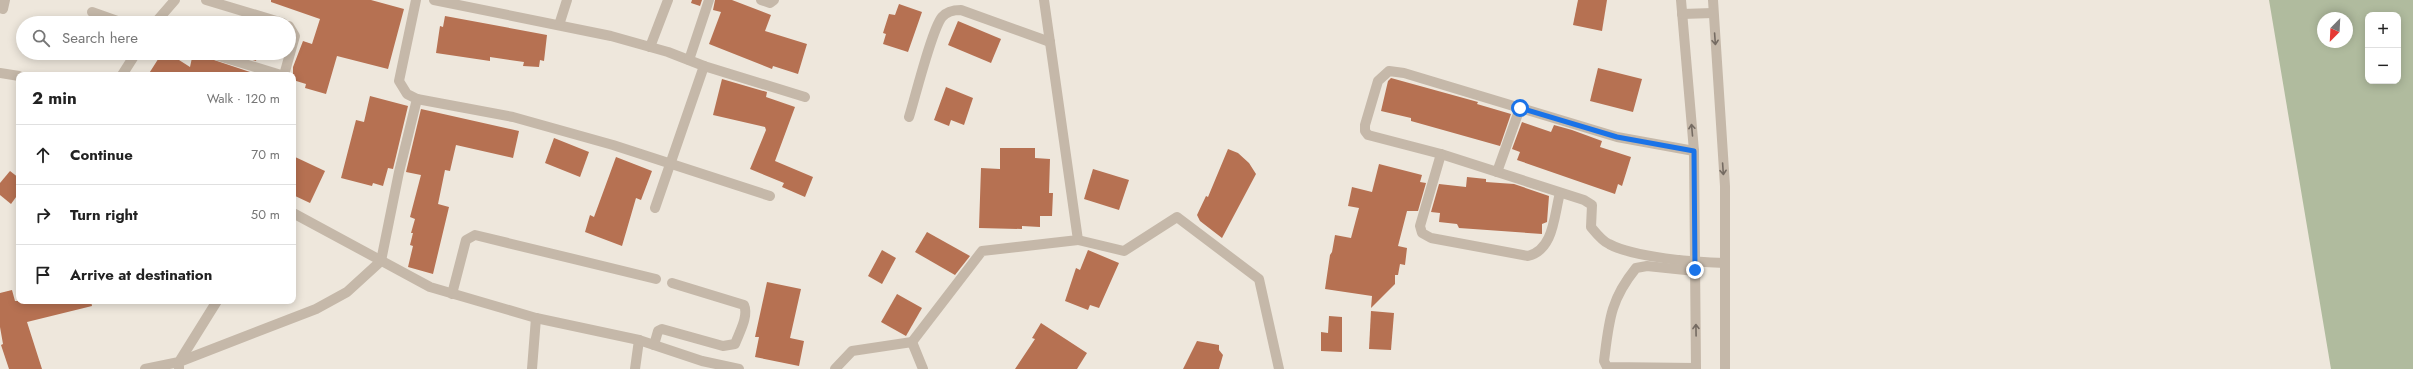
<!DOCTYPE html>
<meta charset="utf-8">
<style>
:root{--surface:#fff;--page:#f2f2f2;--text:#222;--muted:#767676;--line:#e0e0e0}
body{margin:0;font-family:Jost,sans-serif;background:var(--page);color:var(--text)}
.controls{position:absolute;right:12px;top:12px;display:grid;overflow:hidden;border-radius:8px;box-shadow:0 2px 10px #0003}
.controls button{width:36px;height:36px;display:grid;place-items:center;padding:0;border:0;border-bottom:1px solid var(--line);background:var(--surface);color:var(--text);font:20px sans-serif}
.compass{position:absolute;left:2317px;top:12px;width:36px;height:36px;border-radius:50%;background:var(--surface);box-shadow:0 2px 10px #0003;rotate:204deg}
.stop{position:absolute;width:12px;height:12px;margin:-9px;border:3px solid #1a73e8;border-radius:50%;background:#fff}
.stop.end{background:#1a73e8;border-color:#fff;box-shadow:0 1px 4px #0008}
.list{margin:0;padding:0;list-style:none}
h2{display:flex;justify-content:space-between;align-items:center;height:52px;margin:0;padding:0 16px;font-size:17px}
h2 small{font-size:13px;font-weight:400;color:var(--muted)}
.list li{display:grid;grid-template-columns:26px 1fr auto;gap:12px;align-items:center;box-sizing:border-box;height:60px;padding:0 16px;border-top:1px solid var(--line)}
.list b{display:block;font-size:15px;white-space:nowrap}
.list em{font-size:13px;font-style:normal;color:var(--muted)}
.icon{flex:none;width:22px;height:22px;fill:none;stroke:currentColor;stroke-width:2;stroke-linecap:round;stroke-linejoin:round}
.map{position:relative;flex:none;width:2413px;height:369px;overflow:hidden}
.search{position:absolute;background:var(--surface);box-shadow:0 2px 10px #0003;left:16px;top:16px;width:280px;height:44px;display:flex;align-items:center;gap:10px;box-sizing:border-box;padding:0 14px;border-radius:22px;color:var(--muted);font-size:15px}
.panel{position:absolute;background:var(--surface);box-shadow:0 2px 10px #0003;left:16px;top:72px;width:280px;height:232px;border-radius:8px}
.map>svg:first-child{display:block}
</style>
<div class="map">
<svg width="2413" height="369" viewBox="0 0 2413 369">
<rect width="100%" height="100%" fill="#eee7dc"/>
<path fill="#b0bb9e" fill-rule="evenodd" d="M2269,0h144v369h-82zM2368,15h30v66h-30zM2323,18h24v24h-24z"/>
<g fill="#b67152">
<polygon points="271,0 371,0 404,9 388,69 337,56 326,94 305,88 306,84 293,80 293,67 303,41 312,44 320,19 271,2"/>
<polygon points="692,0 702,0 700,6 691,3"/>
<polygon points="715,0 732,0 771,15 765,31 807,44 798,74 773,66 772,69 709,44 721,12 713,10"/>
<polygon points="1578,0 1607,0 1602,31 1573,25"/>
<polygon points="899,4 922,12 908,52 883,44 886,34 883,33 889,14 895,15"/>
<polygon points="445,16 547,35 544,61 540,60 539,67 523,66 524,62 490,57 490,61 436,53 440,26 443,27"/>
<polygon points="958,21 1001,39 991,63 948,45"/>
<polygon points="162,53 168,53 190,67 193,53 259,75 148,75"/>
<polygon points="238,53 258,53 256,61 237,55"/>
<polygon points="1598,68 1642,79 1633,112 1590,101"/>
<polygon points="1391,78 1478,102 1477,104 1511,114 1500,146 1411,121 1411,118 1381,111 1388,81"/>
<polygon points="722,79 767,92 766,97 795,107 775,161 813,177 805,197 782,187 784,183 750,169 766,130 765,127 713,115"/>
<polygon points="946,87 973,98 964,125 951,120 949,126 934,120"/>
<polygon points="370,96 408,106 393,169 388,168 383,186 373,183 372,186 341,178 356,120 364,122"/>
<polygon points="421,109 519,131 513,158 456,145 450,171 445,170 438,204 449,207 433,274 408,267 413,246 410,245 413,233 411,233 415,219 410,217 421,175 406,172"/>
<polygon points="1522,122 1551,132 1554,125 1572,130 1602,141 1600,147 1631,157 1622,186 1618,184 1615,194 1517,160 1520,152 1512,149"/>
<polygon points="554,138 589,152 580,177 545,163"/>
<polygon points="1000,148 1035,148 1035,158 1050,159 1049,193 1053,193 1052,216 1040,216 1040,227 1022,226 1022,229 979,228 981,168 1000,169"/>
<polygon points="1228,149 1238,153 1249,163 1256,174 1222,238 1200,221 1197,215 1206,196 1208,197"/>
<polygon points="293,156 325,171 310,203 293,195"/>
<polygon points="616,157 652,171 641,200 636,198 622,246 585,232 590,215 594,217"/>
<polygon points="1379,164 1422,175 1420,182 1426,183 1418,211 1407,211 1398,246 1407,248 1405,265 1400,264 1398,275 1395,275 1395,284 1371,308 1372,296 1325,289 1330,255 1332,252 1335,235 1351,238 1359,208 1348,206 1352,187 1372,192"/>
<polygon points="1093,169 1129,180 1119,210 1084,199"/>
<polygon points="10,171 19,178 19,193 11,204 0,195 0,183"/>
<polygon points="1467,177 1486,179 1486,182 1514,184 1549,196 1547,222 1542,224 1542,234 1459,228 1457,224 1439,222 1440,213 1431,212 1439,184 1466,187"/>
<polygon points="927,232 970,256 955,275 915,252"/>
<polygon points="882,250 896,258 882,284 868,276"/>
<polygon points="1088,250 1119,263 1099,308 1090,305 1088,310 1065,301 1076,268 1080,270"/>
<polygon points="767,282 801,289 790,338 804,341 799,366 755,357 759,337 755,337"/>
<polygon points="12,290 15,301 91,301 92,306 27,322 42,369 9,369 1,345 3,344 0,327 0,293"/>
<polygon points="897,294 922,308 906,336 881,322"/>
<polygon points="1371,311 1394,313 1391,350 1369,349"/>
<polygon points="1329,316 1342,317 1342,352 1321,351 1321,332 1328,333"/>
<polygon points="1041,323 1087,353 1077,369 1015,369 1035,339 1032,338"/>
<polygon points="1197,341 1219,345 1219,350 1223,355 1219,369 1183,369"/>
</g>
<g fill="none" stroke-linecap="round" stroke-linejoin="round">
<g stroke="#c5b8a9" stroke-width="10">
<polyline points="206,0 283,23"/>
<polyline points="434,0 611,36 668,52 704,66 655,208"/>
<polyline points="761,0 770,3 774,0"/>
<polyline points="0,8 3,9 5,0"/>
<polyline points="92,12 123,23"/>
<polyline points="155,23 175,0"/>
<polyline points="559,25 567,0"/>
<polyline points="650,47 668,0"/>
<polyline points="209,53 281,75"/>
<polyline points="689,60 709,0"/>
<polyline points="704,66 805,97"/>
<polyline points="122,75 136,53"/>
<polyline points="284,75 295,36 289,26"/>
<polyline points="417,99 513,117 613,145 770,196"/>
<path d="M909,117c6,-19 23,-88 33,-100 5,-6 12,-7 19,-7l89,32"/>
<path d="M1694,151l-77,-14 -213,-64 -15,-2 -11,10 -13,44v6l3,4 73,19 143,46 8,5 -1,22c5,6 11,14 18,17 26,14 86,18 116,19"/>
<path d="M1441,154l-21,72 2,7 9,5 97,18c26,-6 26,-41 32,-63"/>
<polyline points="1497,172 1520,108"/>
<polyline points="1078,240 1124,251 1177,217 1259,279 1279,369"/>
<path d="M1695,271l-48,-5 -11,2c-26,32 -27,53 -32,93l3,6 89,1"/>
<polyline points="452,294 466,240 475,235 656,279"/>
<polyline points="912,342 982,251 1078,240 1044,0"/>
<path d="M654,345l4,-14 4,-2 61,17 12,-2c4,-11 14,-28 9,-39l-72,-22"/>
<polyline points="145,369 179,362 217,301"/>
<polyline points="179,369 179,362 316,309 347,292 381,261 399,172 417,99 407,94 399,81 416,0"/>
<polyline points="532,369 536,318"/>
<polyline points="635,369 639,340"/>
</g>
<g stroke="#c5b8a9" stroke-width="10">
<polyline points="1681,0 1694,151 1696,369"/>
<polyline points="1713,0 1725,186 1725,369"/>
<polyline points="1682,14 1713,13"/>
<polyline points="0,73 19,76"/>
<polyline points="293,213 430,287 536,318 639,340 702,361 739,369"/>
<polyline points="835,369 852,351 912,342 923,369"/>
</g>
</g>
<defs><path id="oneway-shaft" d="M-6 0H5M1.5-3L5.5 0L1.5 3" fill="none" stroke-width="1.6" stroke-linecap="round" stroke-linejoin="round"/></defs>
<g stroke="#756b62">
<use href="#oneway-shaft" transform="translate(1715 39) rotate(86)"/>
<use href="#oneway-shaft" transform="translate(1692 130) rotate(-95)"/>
<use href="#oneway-shaft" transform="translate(1723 169) rotate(86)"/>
<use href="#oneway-shaft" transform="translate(1696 330) rotate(-91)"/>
</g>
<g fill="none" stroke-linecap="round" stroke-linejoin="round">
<polyline stroke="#1a73e8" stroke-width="5" points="1520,108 1617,137 1694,151 1695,270"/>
</g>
</svg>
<div class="controls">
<button>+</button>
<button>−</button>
</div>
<svg class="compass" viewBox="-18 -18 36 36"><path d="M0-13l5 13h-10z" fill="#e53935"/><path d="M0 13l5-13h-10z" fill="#767676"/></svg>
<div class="stop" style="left:1520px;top:108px"></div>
<div class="stop end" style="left:1695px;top:270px"></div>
<div class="search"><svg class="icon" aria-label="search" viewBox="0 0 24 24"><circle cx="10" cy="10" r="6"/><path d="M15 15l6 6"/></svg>Search here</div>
<section class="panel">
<h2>2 min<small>Walk · 120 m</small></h2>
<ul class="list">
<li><svg class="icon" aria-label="ahead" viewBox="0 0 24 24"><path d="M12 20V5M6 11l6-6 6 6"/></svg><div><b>Continue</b></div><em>70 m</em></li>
<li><svg class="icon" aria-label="right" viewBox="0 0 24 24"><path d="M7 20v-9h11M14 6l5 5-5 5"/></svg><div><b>Turn right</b></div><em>50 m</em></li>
<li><svg class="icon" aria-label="arrive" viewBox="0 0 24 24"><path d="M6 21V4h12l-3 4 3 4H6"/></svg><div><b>Arrive at destination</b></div></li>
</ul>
</section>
</div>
